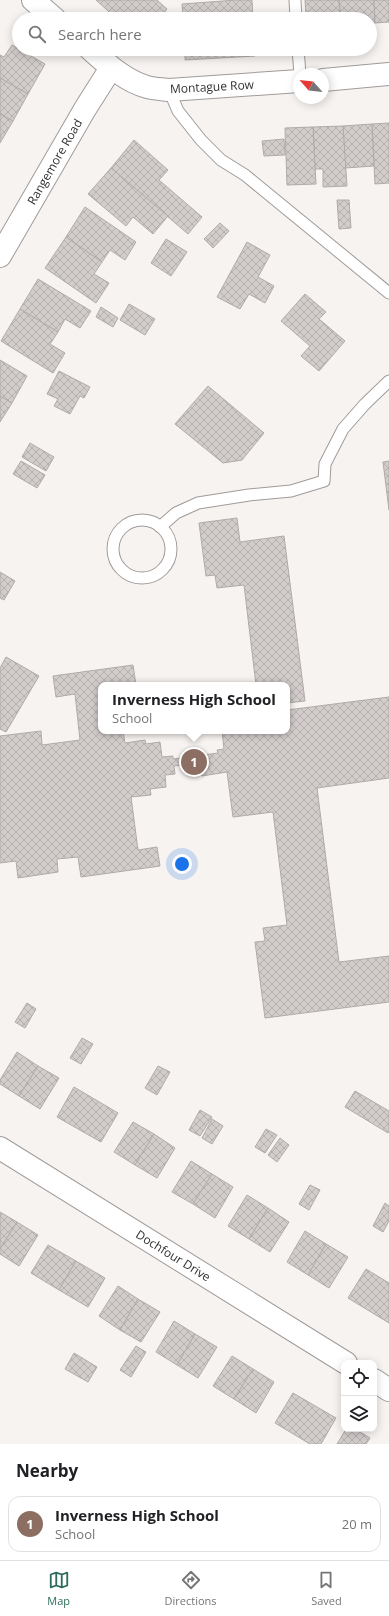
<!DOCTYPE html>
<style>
:root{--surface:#fff;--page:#f2f2f2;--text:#202124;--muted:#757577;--line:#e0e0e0;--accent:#2c6d5c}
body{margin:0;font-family:"Open Sans",sans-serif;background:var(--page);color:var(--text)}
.controls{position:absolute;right:12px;bottom:12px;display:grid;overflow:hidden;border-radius:8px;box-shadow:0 2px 10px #0003}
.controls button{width:36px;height:36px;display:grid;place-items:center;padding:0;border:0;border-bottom:1px solid var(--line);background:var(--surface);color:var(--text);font:20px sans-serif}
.compass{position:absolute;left:293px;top:68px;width:36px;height:36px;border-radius:50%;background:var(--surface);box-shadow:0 2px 10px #0003;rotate:297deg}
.you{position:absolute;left:182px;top:864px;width:14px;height:14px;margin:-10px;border:3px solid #fff;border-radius:50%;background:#1a73e8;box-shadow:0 0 0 6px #1a73e833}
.badge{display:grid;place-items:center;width:26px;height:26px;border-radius:50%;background:var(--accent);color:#fff;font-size:13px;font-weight:700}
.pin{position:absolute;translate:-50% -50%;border:2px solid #fff;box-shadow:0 1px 4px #0006}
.popup{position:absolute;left:98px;top:682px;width:192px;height:52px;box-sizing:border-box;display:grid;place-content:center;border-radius:8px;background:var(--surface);filter:drop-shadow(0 1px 3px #0005);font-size:13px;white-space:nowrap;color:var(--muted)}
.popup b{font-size:15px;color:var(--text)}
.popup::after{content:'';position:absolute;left:50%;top:100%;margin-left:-8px;border:8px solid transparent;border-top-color:var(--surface)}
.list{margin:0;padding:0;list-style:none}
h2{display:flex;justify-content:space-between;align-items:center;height:52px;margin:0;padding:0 16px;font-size:17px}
h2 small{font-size:13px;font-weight:400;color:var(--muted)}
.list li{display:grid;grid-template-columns:26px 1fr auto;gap:12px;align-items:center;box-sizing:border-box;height:56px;margin:0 8px 8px;padding:0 8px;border:1px solid var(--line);border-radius:12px}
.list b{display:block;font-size:15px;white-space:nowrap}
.list p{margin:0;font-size:13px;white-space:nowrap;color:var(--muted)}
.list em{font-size:13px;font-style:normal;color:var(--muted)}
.icon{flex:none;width:22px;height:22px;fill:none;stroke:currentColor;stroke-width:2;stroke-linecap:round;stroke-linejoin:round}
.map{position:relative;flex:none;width:389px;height:1444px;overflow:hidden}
.search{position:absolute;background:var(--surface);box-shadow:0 2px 10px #0003;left:12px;right:12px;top:12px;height:44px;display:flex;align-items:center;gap:10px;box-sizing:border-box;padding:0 14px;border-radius:22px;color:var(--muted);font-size:15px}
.sheet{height:116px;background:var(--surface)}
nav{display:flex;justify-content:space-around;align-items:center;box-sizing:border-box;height:56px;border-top:1px solid var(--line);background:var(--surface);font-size:11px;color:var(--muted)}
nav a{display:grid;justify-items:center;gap:2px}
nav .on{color:var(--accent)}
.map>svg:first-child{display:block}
</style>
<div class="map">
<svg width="389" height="1444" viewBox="0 0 389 1444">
<defs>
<pattern id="building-cross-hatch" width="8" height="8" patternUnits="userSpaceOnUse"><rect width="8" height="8" fill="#d2cccb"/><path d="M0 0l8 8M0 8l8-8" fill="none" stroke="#b5b0af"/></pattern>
</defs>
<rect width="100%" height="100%" fill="#f7f3f0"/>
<g fill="url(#building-cross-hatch)" stroke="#b0aba9">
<polygon points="96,0 157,0 167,9 159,19 117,19"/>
<polygon points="236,0 252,0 253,19 183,19 182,4"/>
<polygon points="305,0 339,0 340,14 306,16"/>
<polygon points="339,0 374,0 375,23 370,23 370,19 341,19"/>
<polygon points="374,0 389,0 389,22 375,23"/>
<polygon points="12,45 45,64 28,94 0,78 0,55 4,57"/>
<polygon points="185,49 255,49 255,56 185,60"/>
<polygon points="0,78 28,94 13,121 0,114"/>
<polygon points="0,114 13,121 0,143"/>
<polygon points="389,123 389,183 375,184 372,124"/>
<polygon points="372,124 374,166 345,168 343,126"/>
<polygon points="343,126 347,186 323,187 323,169 315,169 313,127"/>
<polygon points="313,127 316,184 287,185 285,128"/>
<polygon points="284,139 285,155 264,156 262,141"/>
<polygon points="134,140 168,170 159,180 202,217 188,234 111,168"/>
<polygon points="111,168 168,216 153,234 133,217 126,226 88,194"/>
<polygon points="337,200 349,200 351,228 339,229"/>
<polygon points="85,207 136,242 125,260 110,250 102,262 66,237"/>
<polygon points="220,223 229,231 213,248 204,239"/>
<polygon points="66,237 102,262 94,274 109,283 96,303 45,268"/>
<polygon points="166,239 187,252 171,276 151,263"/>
<polygon points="247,242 270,255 258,277 274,286 265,303 249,294 240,309 217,297"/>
<polygon points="38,279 91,311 80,328 65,319 58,332 20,309"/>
<polygon points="305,294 326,312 319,319 345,341 319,371 301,356 310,346 281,321"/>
<polygon points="129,304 155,319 145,335 120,320"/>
<polygon points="101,307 118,318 113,327 96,317"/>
<polygon points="20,309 58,332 50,344 65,353 53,373 1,341"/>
<polygon points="0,360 27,376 12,403 0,396"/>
<polygon points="59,371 90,387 84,398 80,396 70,414 54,406 58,399 47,394"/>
<polygon points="208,386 264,433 242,460 223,463 175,424"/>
<polygon points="0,396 12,403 0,422"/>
<polygon points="30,443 54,457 46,471 22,457"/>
<polygon points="21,461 45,475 37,488 13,474"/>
<polygon points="389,461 389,510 383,462"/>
<polygon points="237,518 240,542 284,536 305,701 287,703 287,685 256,685 244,585 217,588 215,575 206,576 199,523"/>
<polygon points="0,572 15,581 4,600 0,598"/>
<polygon points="6,657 39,676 6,732 0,729 0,668"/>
<polygon points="133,665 136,685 101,685 101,731 123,731 125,743 145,740 146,744 160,742 162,757 173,756 173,759 218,753 217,750 224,749 222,731 287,731 287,710 389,697 389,778 317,788 339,962 389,956 389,1002 265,1018 255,942 265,941 263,928 287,925 273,812 233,817 227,772 202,776 200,763 174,766 175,774 165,775 166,787 150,789 151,795 131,797 138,850 157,847 160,866 81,877 78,857 57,859 58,872 18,878 16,861 0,863 0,736 41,731 42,745 80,740 75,694 56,697 53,676"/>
<polygon points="27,1003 36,1009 25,1028 15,1022"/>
<polygon points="82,1038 93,1044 81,1064 70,1058"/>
<polygon points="17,1052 38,1066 19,1096 0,1084 0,1080"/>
<polygon points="38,1066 59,1078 40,1109 19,1096"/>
<polygon points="158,1066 170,1072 157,1095 145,1088"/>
<polygon points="74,1087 118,1113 101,1142 57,1117"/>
<polygon points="355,1091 389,1111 389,1131 388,1133 345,1107"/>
<polygon points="200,1110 212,1117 200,1136 189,1130"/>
<polygon points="212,1119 223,1126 212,1144 202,1138"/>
<polygon points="133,1122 154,1134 135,1165 114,1152"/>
<polygon points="266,1129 277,1135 265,1153 255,1147"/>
<polygon points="154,1134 175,1148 157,1178 135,1165"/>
<polygon points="280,1138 289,1145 277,1162 268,1155"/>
<polygon points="191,1161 212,1174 193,1204 172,1192"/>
<polygon points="212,1174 233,1187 215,1218 193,1204"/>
<polygon points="310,1185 320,1190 309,1210 299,1204"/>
<polygon points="247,1195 268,1208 249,1239 228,1226"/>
<polygon points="385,1203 389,1206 389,1221 383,1232 373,1226"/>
<polygon points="268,1208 289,1222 270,1252 249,1239"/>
<polygon points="0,1212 17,1222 0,1249"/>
<polygon points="17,1222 38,1235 19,1266 0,1254 0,1249"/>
<polygon points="305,1231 326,1244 308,1275 287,1262"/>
<polygon points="326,1244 348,1257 329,1288 308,1275"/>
<polygon points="48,1245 76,1261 59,1290 31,1273"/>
<polygon points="76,1261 105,1278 88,1307 59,1290"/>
<polygon points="366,1269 389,1283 389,1323 348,1298"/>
<polygon points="118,1286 138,1299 120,1330 99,1316"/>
<polygon points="138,1299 160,1312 141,1342 120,1330"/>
<polygon points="174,1321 195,1334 177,1365 156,1352"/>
<polygon points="195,1334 217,1347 198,1378 177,1365"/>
<polygon points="136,1346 146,1352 131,1377 120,1370"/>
<polygon points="74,1353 97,1367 88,1382 65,1369"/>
<polygon points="232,1356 253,1369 234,1399 213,1386"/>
<polygon points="253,1369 274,1382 256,1413 234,1399"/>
<polygon points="293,1393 336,1418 321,1444 310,1444 275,1423"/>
<polygon points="346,1429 355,1429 370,1438 366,1444 337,1444"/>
</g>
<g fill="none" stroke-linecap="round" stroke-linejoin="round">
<defs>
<g id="lane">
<polyline points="295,0 296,19"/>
<polyline points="298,49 300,74"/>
<polyline points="169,90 178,111 201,140 221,160 245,175 389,293"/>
<circle cx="142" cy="549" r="29"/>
<polyline points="160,527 176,513 198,503 249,495 291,491 324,481 325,464 343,429 365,404 389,381"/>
</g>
<g id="street">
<polyline points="33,0 55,19"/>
<path d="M90,49c17,15 35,32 57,38 7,2 15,2 22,3l130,-9"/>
<polyline points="323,80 389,74"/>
<polyline points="0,256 85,109 111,68"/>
<polyline points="0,1148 346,1363"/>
<polyline points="374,1380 389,1390"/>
</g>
</defs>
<use href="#lane" stroke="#a09b99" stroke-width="13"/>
<use href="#street" stroke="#a09b99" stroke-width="24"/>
<use href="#lane" stroke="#fff" stroke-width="11"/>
<use href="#street" stroke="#fff" stroke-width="22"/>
</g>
<g text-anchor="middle" stroke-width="3" stroke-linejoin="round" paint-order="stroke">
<g font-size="12" fill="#32302f" stroke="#fff">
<text transform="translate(212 87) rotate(-3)" y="4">Montague Row</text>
<text transform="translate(55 162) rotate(-60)" y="4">Rangemore Road</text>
<text transform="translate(173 1256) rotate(32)" y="4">Dochfour Drive</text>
</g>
</g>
</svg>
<div class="controls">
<button><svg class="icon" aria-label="locate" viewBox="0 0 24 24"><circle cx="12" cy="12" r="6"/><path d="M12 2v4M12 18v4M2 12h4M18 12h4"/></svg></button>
<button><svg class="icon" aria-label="layers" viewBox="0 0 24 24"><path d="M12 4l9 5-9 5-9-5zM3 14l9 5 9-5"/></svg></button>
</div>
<svg class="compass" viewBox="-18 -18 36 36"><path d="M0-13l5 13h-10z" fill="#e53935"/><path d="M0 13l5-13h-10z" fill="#757577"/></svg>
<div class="you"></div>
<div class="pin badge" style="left:194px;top:762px;background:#8d6e63">1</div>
<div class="popup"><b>Inverness High School</b>School</div>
<div class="search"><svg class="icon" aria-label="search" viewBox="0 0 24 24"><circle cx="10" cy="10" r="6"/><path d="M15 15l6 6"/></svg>Search here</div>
</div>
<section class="sheet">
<h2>Nearby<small></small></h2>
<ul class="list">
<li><span class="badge" style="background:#8d6e63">1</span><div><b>Inverness High School</b><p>School</p></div><em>20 m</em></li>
</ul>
</section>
<nav>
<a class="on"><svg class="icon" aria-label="map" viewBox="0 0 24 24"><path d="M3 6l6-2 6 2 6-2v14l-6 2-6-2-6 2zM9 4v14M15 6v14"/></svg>Map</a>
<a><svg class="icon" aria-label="directions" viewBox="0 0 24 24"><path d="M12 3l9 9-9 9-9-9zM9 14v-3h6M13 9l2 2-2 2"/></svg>Directions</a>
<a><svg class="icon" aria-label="saved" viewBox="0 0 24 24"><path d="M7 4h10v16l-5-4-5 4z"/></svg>Saved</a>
</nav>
